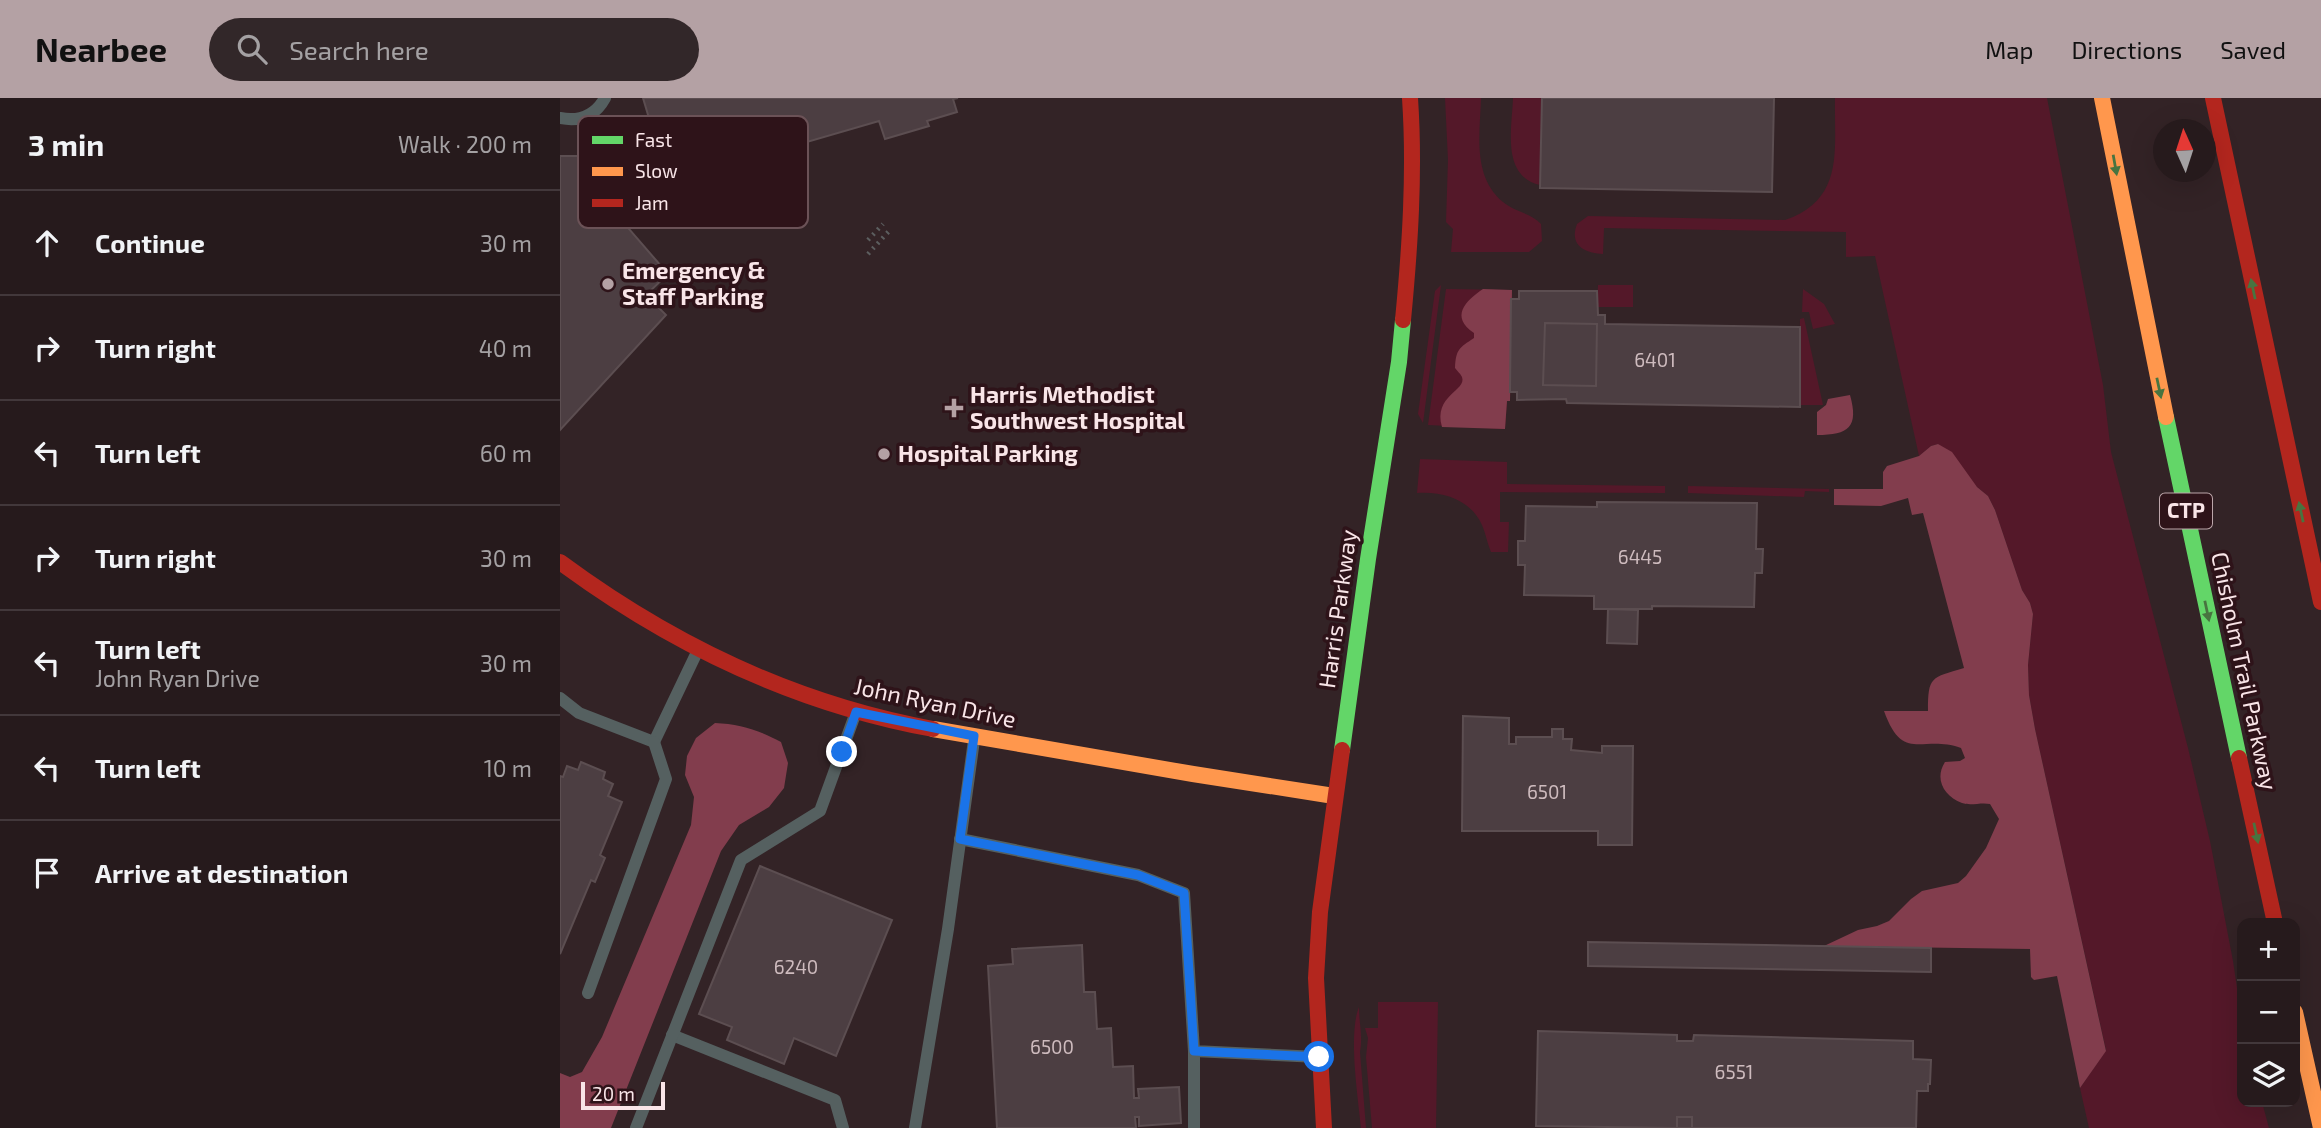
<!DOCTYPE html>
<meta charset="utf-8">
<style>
:root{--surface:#261a1c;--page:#322729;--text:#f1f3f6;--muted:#a4a1a3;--line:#42383b;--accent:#b4a1a4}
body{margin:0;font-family:"Exo 2",sans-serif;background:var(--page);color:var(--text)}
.controls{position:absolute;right:21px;bottom:21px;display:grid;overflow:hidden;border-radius:14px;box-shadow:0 7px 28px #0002}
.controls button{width:63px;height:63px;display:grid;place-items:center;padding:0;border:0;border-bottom:2px solid var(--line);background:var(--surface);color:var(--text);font:35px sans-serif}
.compass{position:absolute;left:1593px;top:21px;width:63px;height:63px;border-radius:50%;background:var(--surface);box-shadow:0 7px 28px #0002;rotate:357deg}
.scale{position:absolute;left:21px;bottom:18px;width:84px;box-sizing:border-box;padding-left:7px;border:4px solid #f9e5e8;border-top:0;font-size:19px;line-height:24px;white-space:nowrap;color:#f9e5e8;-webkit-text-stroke:5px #2e1319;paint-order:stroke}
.stop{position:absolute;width:21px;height:21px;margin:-16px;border:5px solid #1a73e8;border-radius:50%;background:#fff}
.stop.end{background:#1a73e8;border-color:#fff;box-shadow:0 2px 7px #0008}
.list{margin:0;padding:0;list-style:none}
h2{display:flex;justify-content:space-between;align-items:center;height:91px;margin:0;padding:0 28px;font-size:30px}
h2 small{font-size:23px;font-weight:400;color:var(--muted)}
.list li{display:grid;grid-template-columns:46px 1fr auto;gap:21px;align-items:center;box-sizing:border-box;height:105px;padding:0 28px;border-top:2px solid var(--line)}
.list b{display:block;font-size:26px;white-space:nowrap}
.list p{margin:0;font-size:23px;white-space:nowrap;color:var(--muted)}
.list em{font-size:23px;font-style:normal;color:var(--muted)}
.icon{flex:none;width:38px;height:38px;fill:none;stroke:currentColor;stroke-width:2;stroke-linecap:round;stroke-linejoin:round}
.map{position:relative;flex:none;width:1761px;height:1030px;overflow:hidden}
header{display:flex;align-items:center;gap:42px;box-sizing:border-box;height:98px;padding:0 35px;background:var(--accent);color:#111}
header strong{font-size:33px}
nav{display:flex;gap:38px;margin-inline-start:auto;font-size:24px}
.search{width:490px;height:63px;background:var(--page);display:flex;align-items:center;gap:18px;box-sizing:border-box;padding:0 24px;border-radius:38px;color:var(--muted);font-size:26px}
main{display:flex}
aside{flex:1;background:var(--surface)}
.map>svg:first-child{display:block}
</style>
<header>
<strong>Nearbee</strong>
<div class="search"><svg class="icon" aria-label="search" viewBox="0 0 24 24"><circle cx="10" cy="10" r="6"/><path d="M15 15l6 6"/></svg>Search here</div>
<nav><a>Map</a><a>Directions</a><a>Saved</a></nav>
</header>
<main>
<aside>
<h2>3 min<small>Walk · 200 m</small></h2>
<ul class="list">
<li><svg class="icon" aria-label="ahead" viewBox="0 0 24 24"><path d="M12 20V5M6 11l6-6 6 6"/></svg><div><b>Continue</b></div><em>30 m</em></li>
<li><svg class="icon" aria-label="right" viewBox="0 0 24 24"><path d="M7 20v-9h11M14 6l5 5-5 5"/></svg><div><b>Turn right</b></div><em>40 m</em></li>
<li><svg class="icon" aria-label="left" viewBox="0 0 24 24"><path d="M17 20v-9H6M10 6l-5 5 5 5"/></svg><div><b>Turn left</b></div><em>60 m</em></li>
<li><svg class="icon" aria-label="right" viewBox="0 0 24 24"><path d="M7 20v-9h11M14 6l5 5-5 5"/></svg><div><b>Turn right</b></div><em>30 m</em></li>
<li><svg class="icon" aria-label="left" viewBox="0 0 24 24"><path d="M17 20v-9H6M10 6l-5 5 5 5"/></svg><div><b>Turn left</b><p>John Ryan Drive</p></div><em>30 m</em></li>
<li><svg class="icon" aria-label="left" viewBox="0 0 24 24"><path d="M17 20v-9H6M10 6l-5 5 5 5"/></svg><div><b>Turn left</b></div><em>10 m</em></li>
<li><svg class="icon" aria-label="arrive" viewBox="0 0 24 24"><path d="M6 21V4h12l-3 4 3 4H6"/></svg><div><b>Arrive at destination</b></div></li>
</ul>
</aside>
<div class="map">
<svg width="1761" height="1030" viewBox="0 0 1761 1030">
<rect width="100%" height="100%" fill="#332326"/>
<g fill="#541829">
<path d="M885,0h36c-1,36 -9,78 22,104 12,10 28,11 38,22l1,17 -13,11h-78l2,-23 -7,-7 2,-62z"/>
<path d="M953,0h29l-2,87c-39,-9 -28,-57 -27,-87z"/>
<path d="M1275,0h212l56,287 8,67 77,296 22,93 23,120 9,61v80h20l7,26h-180l-9,-40 26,-38 -71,-321 -6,-34 -1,-30 5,-51 -3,-11 -8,-13 -27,-80 -7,-14 -11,-9 -39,-43 -7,2 -12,10 -44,-200 -29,1v-25l-242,-4 -1,26c-19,-1 -34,-9 -26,-30l11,-8 197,4c60,-21 49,-70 50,-122z"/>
<polygon points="881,187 863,325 858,316 875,193"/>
<polygon points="1038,187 1073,187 1073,209 1037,209"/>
<polygon points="886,191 952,192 950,303 947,303 945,331 868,327"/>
<polygon points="1243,191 1264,206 1275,226 1253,231 1249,214 1242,214"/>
<polygon points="1244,220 1263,307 1239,307 1240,221"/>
<path d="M860,361l87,3v22l158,2v7l-165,-1v30h9l-1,30h-17c-4,-9 -5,-18 -9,-27 -11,-25 -39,-34 -65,-32z"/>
<polygon points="1128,388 1269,391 1269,394 1245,393 1244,399 1128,395"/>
<polygon points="818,904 878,904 876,1030 812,1030 806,959 808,940 805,930 818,930"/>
<path d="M799,909c0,16 4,30 1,45l6,76h-5c-3,-31 -13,-94 -2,-121z"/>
</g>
<g fill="#823d4d">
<path d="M923,191l29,1 -2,111h-3l-2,28 -63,-2c-9,-32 25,-36 20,-50 -2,-4 -5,-6 -7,-9 1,-19 4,-20 19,-30v-5c-24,-16 -9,-32 9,-44z"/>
<path d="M1290,297c9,32 -1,40 -33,40v-23l9,-7 2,-6z"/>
<path d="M1378,346l14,8 25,35 11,9 7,14 27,80 8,13 3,11 -5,51 1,30 6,34 71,322 -26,37 -23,-112 -23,4 -3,-3 -1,-28 -206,-3 34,-16 19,-4 12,-5 22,-22 11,-8 36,-8 8,-7 20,-28 13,-29 -9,-15c-9,-2 -19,2 -28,-1 -18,-7 -28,-24 -17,-41l15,-1 5,-3 -4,-10c-39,-14 -58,16 -77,-37h44c0,-35 3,-33 36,-43l-41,-155 -11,2 -4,-17 -27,8 -47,-1v-16h49v-17l4,-6 32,-10 12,-10z"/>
<path d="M155,625c25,1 44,7 66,19l7,21 -4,25 -15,19 -30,18 -18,26 -110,277h-51v-55l10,4 12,-5 20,-35 89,-212 3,-28 -9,-22 2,-19 9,-18z"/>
</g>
<g fill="#4c3e42" stroke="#5c4e51" stroke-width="2">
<polygon points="83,0 398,0 393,1 397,14 367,23 369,28 325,41 319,23 185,62 190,80 152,91 147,73 108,84"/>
<polygon points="982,0 1214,0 1212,94 980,90"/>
<polygon points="0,58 18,58 56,116 108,176 86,197 106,217 0,332"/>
<polygon points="959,193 1037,193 1038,217 1045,217 1045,226 1240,229 1240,309 1007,305 1006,301 957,302 957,294 950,294 951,201 959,201"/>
<polygon points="985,225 1037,226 1036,288 983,287"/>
<polygon points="1037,404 1197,405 1196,451 1203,451 1202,475 1195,475 1194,509 1092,508 1092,511 1034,511 1034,498 964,497 965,467 958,467 958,443 965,443 966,408 1037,409"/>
<polygon points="1048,511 1078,512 1077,546 1047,545"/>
<polygon points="903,618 949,620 949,646 956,646 956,639 992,639 992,631 1003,631 1003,641 1012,641 1011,652 1042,655 1042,648 1073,648 1072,747 1038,747 1038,733 902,733"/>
<polygon points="21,664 45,674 43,681 53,686 48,698 62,704 40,757 45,760 35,784 31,782 0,856 0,678 3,679 7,668 18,672"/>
<polygon points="200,768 332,822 276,958 234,940 224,966 167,942 172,929 139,916"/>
<polygon points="1028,844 1371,850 1371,874 1028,868"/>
<polygon points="522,847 524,894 535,894 537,931 551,930 553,969 573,968 574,1000 579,1000 578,991 619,989 621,1025 579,1028 579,1019 575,1019 576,1030 437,1030 428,868 453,866 452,851"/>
<polygon points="978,933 1117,937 1117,943 1133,943 1134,937 1353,943 1353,961 1371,962 1370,986 1368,986 1368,993 1357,993 1356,1030 1132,1030 1132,1019 1117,1019 1117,1030 976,1028"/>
<rect x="1117" y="1019" width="15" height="11"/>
</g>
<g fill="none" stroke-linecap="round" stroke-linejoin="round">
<g stroke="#5c5e5f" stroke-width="4.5" stroke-dasharray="2 5" stroke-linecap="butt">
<polyline points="308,142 323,126"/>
<polyline points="308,156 330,132"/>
</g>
<g stroke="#556060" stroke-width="12">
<path d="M0,20c20,4 35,-2 45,-20"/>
<polyline points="0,600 19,615 94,644 138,552"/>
<polyline points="400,741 578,777 624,795 634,953 759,959"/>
<polyline points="28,895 106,681 94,644"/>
<polyline points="112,937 275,1002 283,1030"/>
<polyline points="634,953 634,1030"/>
<polyline points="76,1030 181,762 260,713 296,614"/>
<polyline points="355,1030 388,831 414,642"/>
</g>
<g stroke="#63d668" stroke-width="16">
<polyline points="1606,319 1679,660"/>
<polyline points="782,652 808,461 839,264 843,222"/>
</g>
<g stroke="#ff974d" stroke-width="16">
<polyline points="1542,0 1606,319"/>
<polyline points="373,631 633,676 774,698"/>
<polyline points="1735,914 1761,1030"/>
</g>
<g stroke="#b3261e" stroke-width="16">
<polyline points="1653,0 1761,504"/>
<path d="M843,222c7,-73 12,-148 7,-222"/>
<path d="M0,464c111,82 236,142 373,167"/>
<polyline points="1679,660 1715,825"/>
<polyline points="764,1030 756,880 760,814 782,652"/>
</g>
</g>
<defs><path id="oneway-solid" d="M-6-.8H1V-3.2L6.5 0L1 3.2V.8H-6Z" transform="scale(1.75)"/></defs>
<g fill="#487440">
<use href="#oneway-solid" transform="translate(1555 67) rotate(80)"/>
<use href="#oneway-solid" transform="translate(1693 191) rotate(-102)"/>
<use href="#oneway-solid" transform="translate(1599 290) rotate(78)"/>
<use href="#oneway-solid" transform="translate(1741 414) rotate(-102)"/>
<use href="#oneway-solid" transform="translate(1647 513) rotate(78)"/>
<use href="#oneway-solid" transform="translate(1696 735) rotate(78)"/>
</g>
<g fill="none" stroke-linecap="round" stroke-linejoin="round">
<polyline stroke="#1a73e8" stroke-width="9" points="282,654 296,614 414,638 400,741 578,777 624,795 634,953 759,959"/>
</g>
<g fill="#b4a1a4" stroke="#2e1319" stroke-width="2.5">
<circle cx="48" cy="186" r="7"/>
<path d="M390.5 299.5h7v7h7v7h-7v7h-7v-7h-7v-7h7z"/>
<circle cx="324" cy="356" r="7"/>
</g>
<g text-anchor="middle" stroke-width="7" stroke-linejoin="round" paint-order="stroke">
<g font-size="19" fill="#cebbbe">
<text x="1095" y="269">6401</text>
<text x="1080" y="466">6445</text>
<text x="987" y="701">6501</text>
<text x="236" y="876">6240</text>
<text x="492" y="956">6500</text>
<text x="1174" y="981">6551</text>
</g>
<rect fill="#2e1319" stroke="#bca6aa" stroke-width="2" x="1600" y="395.5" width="52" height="35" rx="5"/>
<g font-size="21" font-weight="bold" fill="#f9e5e8">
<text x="1626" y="420">CTP</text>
</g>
<g font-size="23" font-weight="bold" fill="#f9e5e8" stroke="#2e1319" text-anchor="start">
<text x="62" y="181">Emergency &amp;<tspan x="62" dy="26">Staff Parking</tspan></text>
<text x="410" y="305">Harris Methodist<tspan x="410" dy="26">Southwest Hospital</tspan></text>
<text x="338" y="364">Hospital Parking</text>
</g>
<g font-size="23" fill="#f9e5e8" stroke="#2e1319">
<text transform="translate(778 511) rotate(-82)" y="8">Harris Parkway</text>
<text transform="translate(1684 573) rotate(78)" y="8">Chisholm Trail Parkway</text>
<text transform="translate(375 605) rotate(12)" y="8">John Ryan Drive</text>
</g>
</g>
<rect x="18" y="18" width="230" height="112" rx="10" fill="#2e1319" stroke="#6b5257" stroke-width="2"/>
<rect x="32" y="38" width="31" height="8" fill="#63d668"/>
<rect x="32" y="69" width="31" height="9" fill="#ff974d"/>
<rect x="32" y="101" width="31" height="8" fill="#b3261e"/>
<g font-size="19" fill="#f9e5e8">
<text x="75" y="49">Fast</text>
<text x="75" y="80">Slow</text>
<text x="75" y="112">Jam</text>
</g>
</svg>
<div class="controls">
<button>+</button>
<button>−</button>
<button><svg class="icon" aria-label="layers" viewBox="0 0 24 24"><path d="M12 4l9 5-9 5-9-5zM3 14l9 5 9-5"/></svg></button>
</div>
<svg class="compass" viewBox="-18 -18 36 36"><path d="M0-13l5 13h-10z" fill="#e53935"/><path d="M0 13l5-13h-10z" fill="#a4a1a3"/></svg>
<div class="scale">20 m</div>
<div class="stop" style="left:759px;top:959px"></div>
<div class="stop end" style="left:282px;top:654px"></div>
</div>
</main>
